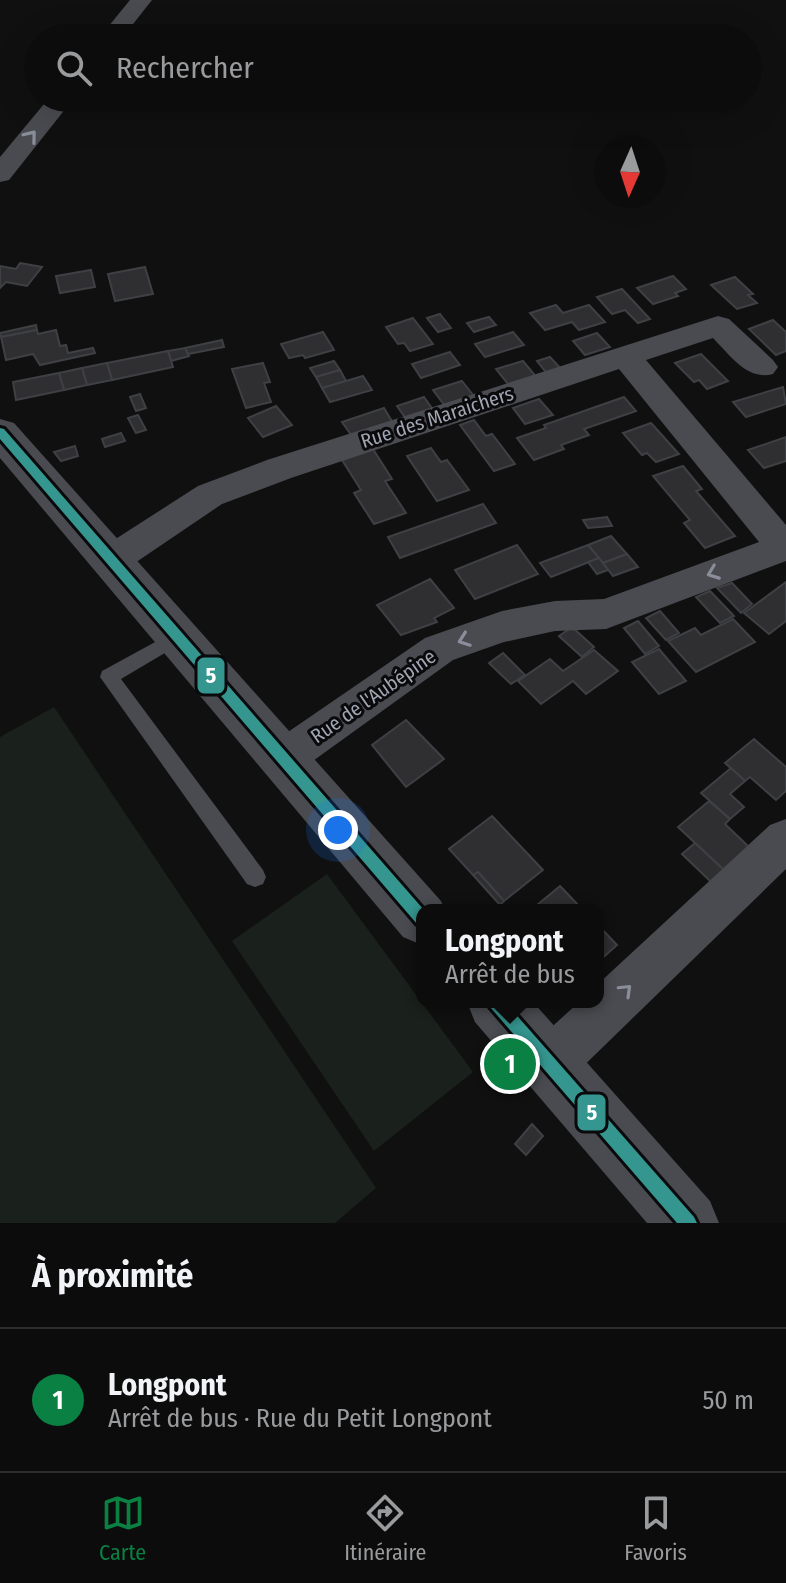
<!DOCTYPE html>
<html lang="fr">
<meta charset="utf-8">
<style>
:root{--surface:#0c0c0c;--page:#1a1a1a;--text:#f1f3f6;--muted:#9a9b9d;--line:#2c2c2d;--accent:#0b8043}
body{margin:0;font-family:"Fira Sans Condensed",sans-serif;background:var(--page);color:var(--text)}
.compass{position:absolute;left:594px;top:136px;width:72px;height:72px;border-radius:50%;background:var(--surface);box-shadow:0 8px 32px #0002;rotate:183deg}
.you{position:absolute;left:338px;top:830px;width:28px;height:28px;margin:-20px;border:6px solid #fff;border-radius:50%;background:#1a73e8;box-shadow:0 0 0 12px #1a73e833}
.badge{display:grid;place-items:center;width:52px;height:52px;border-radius:50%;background:var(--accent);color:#fff;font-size:26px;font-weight:700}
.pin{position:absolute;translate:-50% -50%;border:4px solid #fff;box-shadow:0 2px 8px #0006}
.popup{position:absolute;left:416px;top:904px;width:188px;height:104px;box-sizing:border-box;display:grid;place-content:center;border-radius:16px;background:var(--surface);filter:drop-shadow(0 2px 6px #0005);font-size:26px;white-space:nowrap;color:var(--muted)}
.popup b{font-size:30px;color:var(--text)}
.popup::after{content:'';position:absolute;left:50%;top:100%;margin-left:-16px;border:16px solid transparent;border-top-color:var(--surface)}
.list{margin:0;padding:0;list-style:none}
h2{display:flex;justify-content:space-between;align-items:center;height:104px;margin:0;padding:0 32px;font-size:34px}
h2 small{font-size:26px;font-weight:400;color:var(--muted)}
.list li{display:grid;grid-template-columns:52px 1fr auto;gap:24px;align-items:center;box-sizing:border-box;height:144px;padding:0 32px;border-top:2px solid var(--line)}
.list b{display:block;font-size:30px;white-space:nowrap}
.list p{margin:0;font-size:26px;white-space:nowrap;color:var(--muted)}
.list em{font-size:26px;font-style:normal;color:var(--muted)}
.icon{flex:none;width:44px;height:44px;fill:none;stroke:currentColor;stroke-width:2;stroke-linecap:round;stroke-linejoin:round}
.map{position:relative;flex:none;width:786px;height:1223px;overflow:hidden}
.search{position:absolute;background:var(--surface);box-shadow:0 8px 32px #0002;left:24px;right:24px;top:24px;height:88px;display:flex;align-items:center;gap:20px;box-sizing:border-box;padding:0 28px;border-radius:44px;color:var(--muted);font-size:30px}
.sheet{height:248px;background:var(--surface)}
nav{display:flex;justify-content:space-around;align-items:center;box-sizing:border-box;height:112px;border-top:2px solid var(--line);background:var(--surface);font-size:22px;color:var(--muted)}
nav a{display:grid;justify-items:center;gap:4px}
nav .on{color:var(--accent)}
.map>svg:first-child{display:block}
</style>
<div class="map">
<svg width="786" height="1223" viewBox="0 0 786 1223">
<rect width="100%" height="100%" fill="#101010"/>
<g fill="#1a201b">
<polygon points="54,707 376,1188 335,1223 0,1223 0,737"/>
<polygon points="327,874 473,1072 374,1151 232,941"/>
</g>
<g fill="#2f2f31" stroke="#3e4044" stroke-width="2">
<polygon points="20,263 42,267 27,286 6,282 0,288 0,266 16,269"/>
<polygon points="145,267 153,294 115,301 108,274"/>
<polygon points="91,270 95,287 60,293 56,276"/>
<polygon points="673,276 686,289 675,293 678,296 653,304 637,288"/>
<polygon points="735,277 753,294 748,295 757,303 737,309 711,285"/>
<polygon points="622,289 650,319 638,323 625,310 612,314 597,297"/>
<polygon points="556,305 563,313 589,305 605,322 579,330 572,322 545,330 530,313"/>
<polygon points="440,314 451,328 438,332 427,318"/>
<polygon points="489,317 496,325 474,332 467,323"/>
<polygon points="413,318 433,344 410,351 404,343 398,344 386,327"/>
<polygon points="773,320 786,332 786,351 776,355 749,329"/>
<polygon points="36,325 37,330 1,337 0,333"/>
<polygon points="37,330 38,334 56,330 60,346 66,345 68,353 93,348 95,353 40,365 33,354 6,360 1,337"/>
<polygon points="323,332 334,350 305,358 303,355 289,358 281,344"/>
<polygon points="513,332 524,345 485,357 475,344"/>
<polygon points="597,333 610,347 585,355 573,341"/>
<polygon points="222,340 224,347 188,354 185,348"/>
<polygon points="185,348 189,356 171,361 168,351"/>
<polygon points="168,351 173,367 112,380 107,363"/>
<polygon points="450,352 460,365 421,378 412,364"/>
<polygon points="701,354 728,381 707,389 699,380 694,382 675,363"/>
<polygon points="550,357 563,371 549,376 537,361"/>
<polygon points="334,361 340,370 316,377 310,368"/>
<polygon points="523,361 538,379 511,388 496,369"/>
<polygon points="107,363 112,380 87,385 82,368"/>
<polygon points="263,363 270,382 264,383 271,402 246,408 232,369"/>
<polygon points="82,368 87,385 64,390 59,373"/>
<polygon points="340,370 346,381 322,388 316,377"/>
<polygon points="59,373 64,390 16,400 13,382"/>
<polygon points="363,376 372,390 330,402 322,388"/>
<polygon points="462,381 477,400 448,410 433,390"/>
<polygon points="783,387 786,404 746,417 733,402"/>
<polygon points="140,394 146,408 136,411 130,397"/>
<polygon points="424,397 436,414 409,423 397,406"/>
<polygon points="624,397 636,411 584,429 589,435 561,445 564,449 534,460 517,438 546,428 544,425"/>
<polygon points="539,399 553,415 525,424 513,408"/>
<polygon points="276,406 292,425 263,437 248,418"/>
<polygon points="384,408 393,423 352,436 342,422"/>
<polygon points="138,415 146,430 136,433 128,418"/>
<polygon points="474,420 486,436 492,434 515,464 494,471 460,425"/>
<polygon points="651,423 679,454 656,462 647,453 642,455 623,433"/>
<polygon points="121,433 125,441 105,447 102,439"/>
<polygon points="786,437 786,461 764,468 748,450"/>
<polygon points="75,446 78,456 61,461 54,452"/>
<polygon points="431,448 441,462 447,460 469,490 437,501 407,456"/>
<polygon points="373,449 392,479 385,481 406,513 374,524 354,493 361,490 342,460"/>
<polygon points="683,466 702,489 696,491 735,536 705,548 684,523 690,520 653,476"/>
<polygon points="483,504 496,523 400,558 388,537"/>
<polygon points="607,517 612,526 588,528 583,520"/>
<polygon points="611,536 627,554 603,563 588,545"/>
<polygon points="517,545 538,574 475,599 455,570"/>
<polygon points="588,545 599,558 551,577 540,563"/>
<polygon points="627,554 638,567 613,576 603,563"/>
<polygon points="599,558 608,570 597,574 588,562"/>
<polygon points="430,579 454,608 434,618 437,622 401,635 377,605"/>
<polygon points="786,582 786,621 769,634 744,613"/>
<polygon points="732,583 752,604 741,613 717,588"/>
<polygon points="710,591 734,616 720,623 696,597"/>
<polygon points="660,611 679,633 666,640 646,618"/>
<polygon points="733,619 755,642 696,672 668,641 695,628 701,635"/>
<polygon points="638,621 659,646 645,654 624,628"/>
<polygon points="572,627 594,647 582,657 559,636"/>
<polygon points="659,649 686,681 659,694 632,662"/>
<polygon points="594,650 618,671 586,694 573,681 541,704 518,681 550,659 563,671"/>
<polygon points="503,653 525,675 511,684 489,663"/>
<polygon points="406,720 444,759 406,787 372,745"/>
<polygon points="754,739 786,767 786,791 776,800 750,777 745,781 725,763"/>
<polygon points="731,768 745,781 730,794 744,807 730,819 701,793"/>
<polygon points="709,801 730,819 725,824 750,848 725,871 678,827"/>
<polygon points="492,816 543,870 504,901 478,872 473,875 449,849"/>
<polygon points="695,843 725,871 711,882 682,854"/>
<polygon points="478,872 504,901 500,905 473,875"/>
<polygon points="560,886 583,910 531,910"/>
<polygon points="598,925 617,945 598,962"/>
<polygon points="532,1124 543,1136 526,1155 515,1144"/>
</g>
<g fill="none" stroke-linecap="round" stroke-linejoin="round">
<polygon fill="#4a4b50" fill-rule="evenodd" points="179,629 185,631 188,636 185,641 121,679 263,870 266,877 263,884 255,887 247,884 100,677 102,671"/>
<g fill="#4a4b50" fill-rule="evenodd">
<polygon points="130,0 152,0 122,38 99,38"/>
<polygon points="49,98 74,98 9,180 0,182 0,157"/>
<path d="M718,316l11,3 44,41 5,7 -5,7c-26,7 -43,-19 -60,-36l-67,22 140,165v36l-180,68 -51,2 -51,11 -51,18 -154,111 -15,5 -15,-5 -6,-13 6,-13 156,-107 77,-27 53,-10 49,-2 155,-57 -140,-173 -328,109 -69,26 -96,65 -13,4 -13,-4 -5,-10 5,-10 98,-63 69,-26z"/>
<polygon points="786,819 786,869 567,1082 549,1089 531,1082 524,1064 531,1046 579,1002 598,1002 598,984 770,825"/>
</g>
<g fill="#4a4b50" fill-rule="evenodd">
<polygon points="0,419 14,423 441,901 445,910 422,910 422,945 403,937 0,458"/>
<polygon points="467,1002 533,1002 710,1201 719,1223 647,1223 475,1022"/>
</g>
<defs>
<g id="bus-1">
<polygon points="0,428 4,429 424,910 422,910 422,926 417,924 0,439"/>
<polygon points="487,1002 505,1002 694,1217 697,1223 677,1223 490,1007"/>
</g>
</defs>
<use href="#bus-1" stroke="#0a0a0c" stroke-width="6"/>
<use href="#bus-1" fill="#35958f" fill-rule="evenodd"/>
</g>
<defs><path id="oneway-chevron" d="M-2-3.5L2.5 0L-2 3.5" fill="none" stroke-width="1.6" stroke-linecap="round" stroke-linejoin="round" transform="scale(2)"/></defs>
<g stroke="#8a8e9a">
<use href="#oneway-chevron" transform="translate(31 136) rotate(-51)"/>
<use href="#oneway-chevron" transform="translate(713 573) rotate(159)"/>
<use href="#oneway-chevron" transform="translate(464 640) rotate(160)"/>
<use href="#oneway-chevron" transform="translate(626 990) rotate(-44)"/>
</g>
<g text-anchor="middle" stroke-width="6" stroke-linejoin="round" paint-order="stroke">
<g font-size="20" fill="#a0a5b2" stroke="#0a0a0c">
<text transform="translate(437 417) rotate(-18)" y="7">Rue des Maraichers</text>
<text transform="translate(373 696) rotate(-35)" y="7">Rue de l'Aubépine</text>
</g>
</g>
<g stroke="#0a0a0c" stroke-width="3">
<rect x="196" y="656" width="30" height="39" rx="8" fill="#35958f"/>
<rect x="576" y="1093" width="31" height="39" rx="8" fill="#35958f"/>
</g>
<g font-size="22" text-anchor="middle" font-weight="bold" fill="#fff">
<text x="211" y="683">5</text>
<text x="592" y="1120">5</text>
</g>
</svg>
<svg class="compass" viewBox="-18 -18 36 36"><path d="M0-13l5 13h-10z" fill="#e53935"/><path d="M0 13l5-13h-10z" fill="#9a9b9d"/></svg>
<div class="you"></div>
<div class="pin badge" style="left:510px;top:1064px">1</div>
<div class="popup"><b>Longpont</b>Arrêt de bus</div>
<div class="search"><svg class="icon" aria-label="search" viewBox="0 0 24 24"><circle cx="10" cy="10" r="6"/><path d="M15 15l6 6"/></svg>Rechercher</div>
</div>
<section class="sheet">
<h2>À proximité<small></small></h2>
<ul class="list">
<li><span class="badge">1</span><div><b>Longpont</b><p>Arrêt de bus · Rue du Petit Longpont</p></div><em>50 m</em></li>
</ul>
</section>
<nav>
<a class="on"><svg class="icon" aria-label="map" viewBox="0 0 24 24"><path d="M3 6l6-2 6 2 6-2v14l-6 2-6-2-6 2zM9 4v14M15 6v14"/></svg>Carte</a>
<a><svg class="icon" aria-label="directions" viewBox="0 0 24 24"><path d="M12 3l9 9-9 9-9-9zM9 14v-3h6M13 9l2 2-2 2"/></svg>Itinéraire</a>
<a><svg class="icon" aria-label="saved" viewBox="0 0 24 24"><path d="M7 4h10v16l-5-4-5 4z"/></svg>Favoris</a>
</nav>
